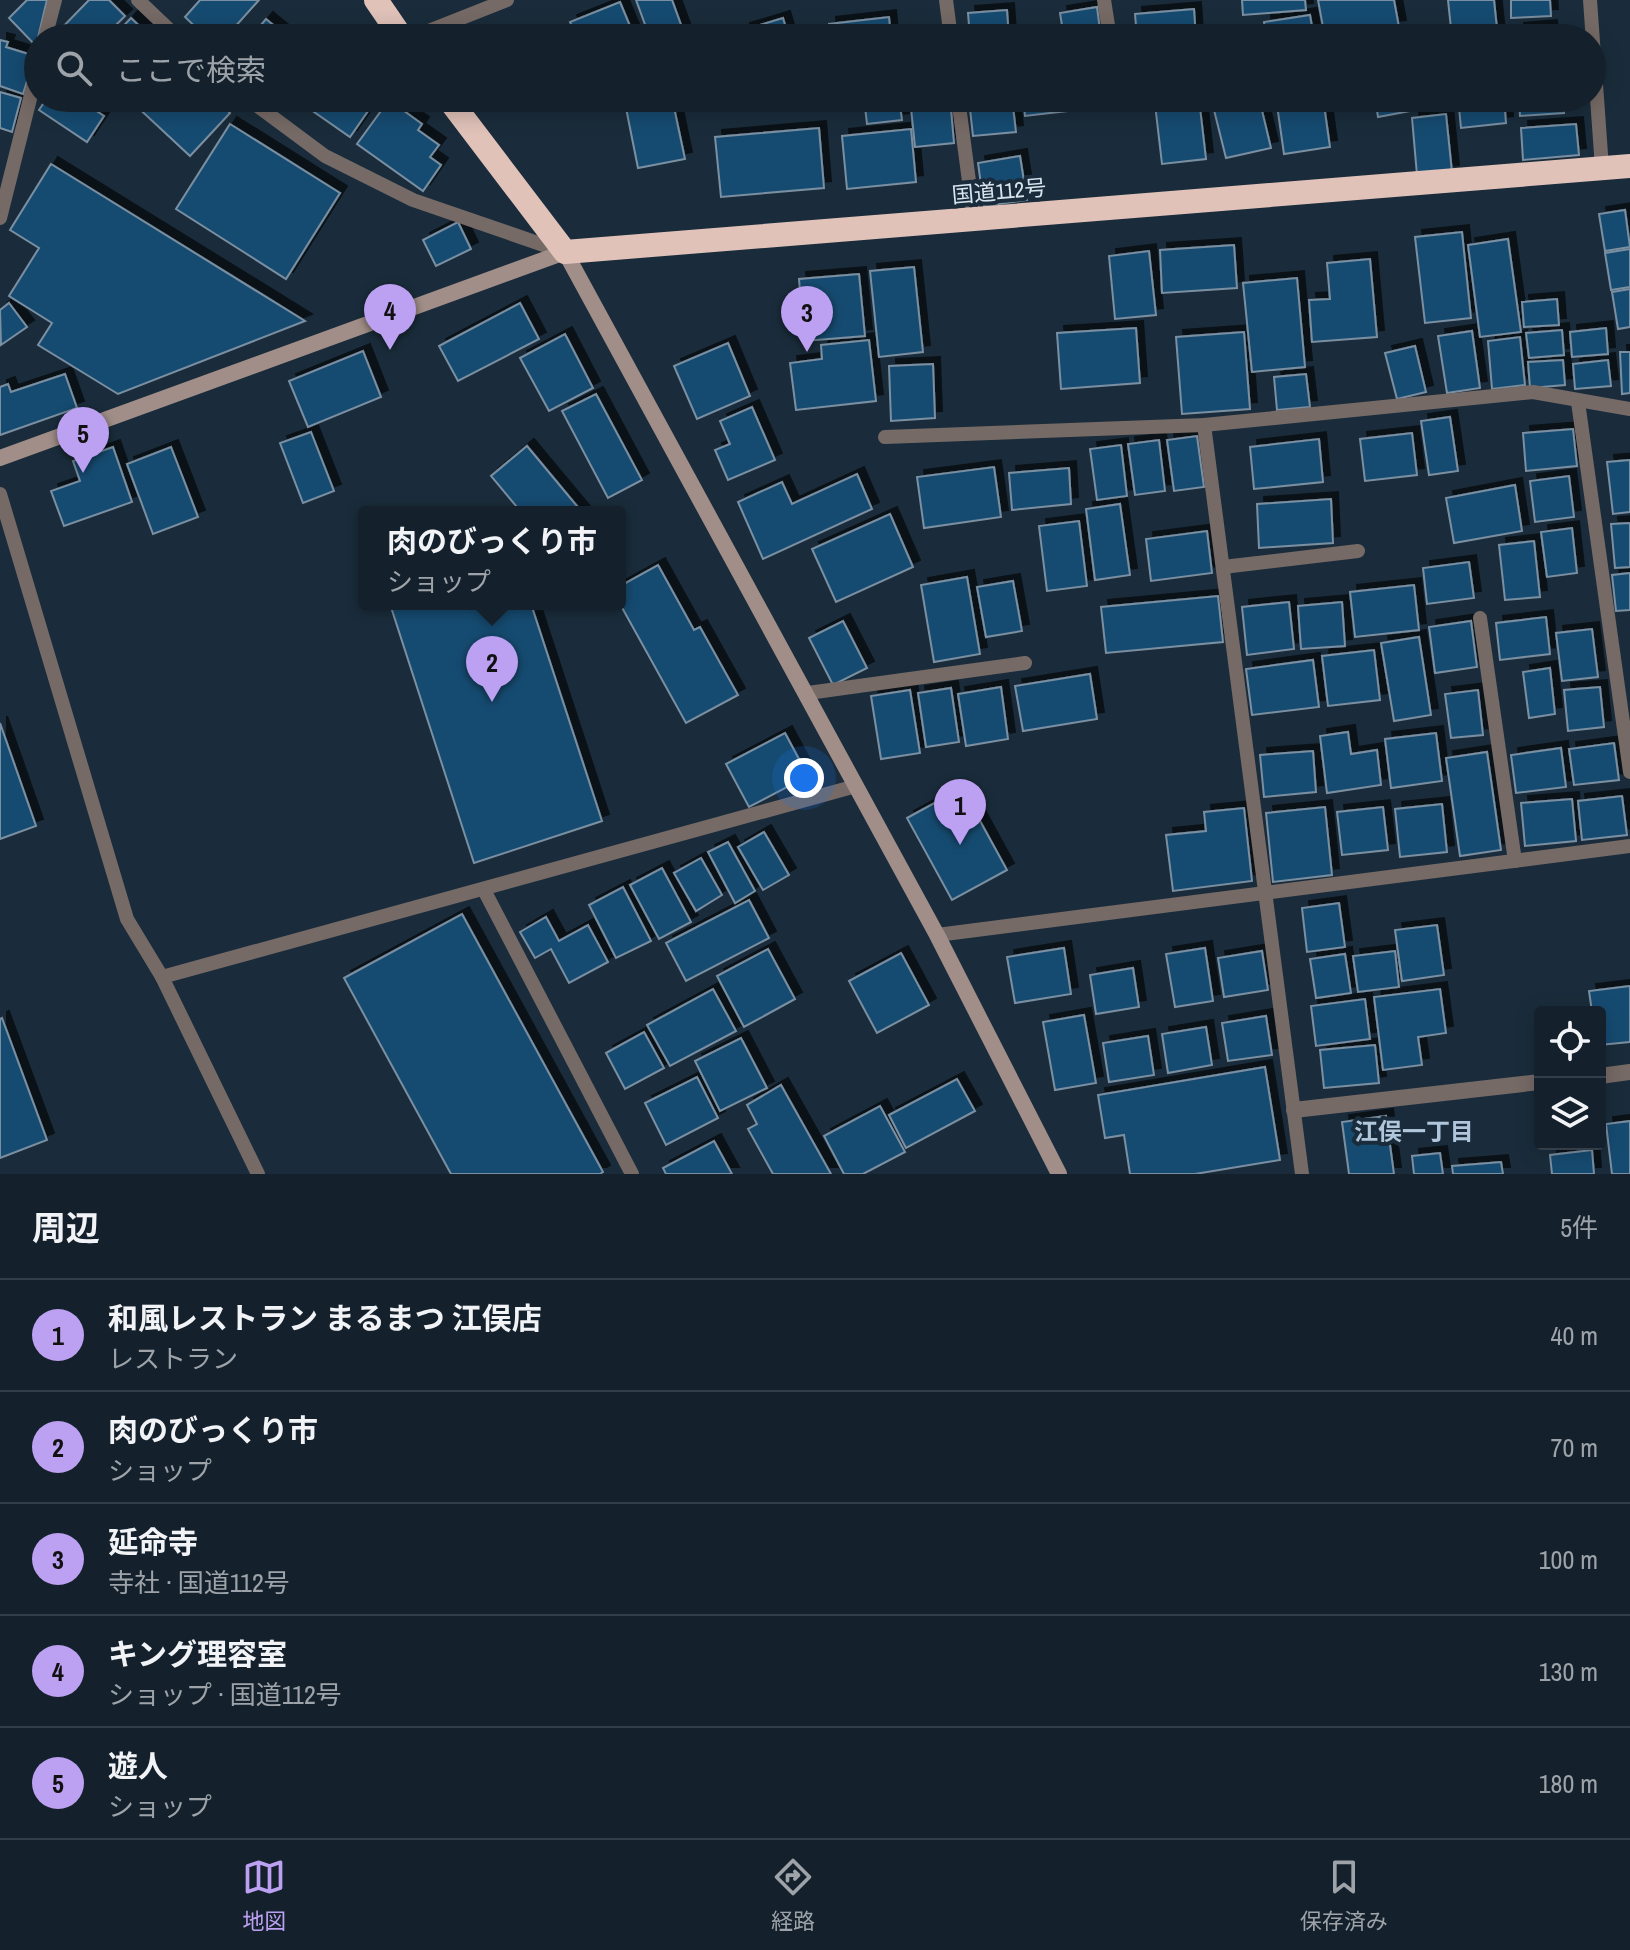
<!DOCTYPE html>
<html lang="ja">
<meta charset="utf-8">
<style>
:root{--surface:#14212c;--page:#212e38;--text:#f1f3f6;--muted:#9da3a9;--line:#333e48;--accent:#bca0f2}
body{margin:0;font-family:"Archivo Narrow","Noto Sans JP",sans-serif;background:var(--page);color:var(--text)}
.controls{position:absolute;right:24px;bottom:24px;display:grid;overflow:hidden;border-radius:8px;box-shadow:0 4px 20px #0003}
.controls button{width:72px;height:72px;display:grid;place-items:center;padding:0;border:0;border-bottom:2px solid var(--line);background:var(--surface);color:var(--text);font:40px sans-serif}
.you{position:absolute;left:804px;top:778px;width:28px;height:28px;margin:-20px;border:6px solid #fff;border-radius:50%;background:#1a73e8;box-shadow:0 0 0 12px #1a73e833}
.badge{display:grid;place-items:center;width:52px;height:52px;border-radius:50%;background:var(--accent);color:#111;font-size:26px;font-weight:700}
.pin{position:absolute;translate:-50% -66px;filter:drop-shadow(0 2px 4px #0008)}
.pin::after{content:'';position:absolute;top:42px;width:28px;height:24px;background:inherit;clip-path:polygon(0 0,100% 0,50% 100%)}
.popup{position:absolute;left:358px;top:506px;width:268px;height:104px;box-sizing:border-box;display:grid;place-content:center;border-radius:8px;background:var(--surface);filter:drop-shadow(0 2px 6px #0005);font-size:26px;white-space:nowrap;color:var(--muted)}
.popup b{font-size:30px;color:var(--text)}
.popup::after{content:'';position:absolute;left:50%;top:100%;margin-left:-16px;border:16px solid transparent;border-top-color:var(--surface)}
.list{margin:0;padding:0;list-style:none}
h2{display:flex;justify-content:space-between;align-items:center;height:104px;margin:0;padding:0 32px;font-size:34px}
h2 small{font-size:26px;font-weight:400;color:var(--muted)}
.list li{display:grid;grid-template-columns:52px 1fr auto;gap:24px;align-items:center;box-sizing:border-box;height:112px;padding:0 32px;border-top:2px solid var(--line)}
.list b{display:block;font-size:30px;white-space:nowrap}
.list p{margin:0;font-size:26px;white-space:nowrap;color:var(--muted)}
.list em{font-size:26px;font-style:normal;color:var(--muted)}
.icon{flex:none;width:44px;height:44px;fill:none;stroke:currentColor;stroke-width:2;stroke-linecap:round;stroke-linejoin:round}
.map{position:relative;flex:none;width:1630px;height:1174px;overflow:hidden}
.search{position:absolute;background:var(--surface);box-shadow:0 4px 20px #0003;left:24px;right:24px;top:24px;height:88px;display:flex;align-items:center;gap:20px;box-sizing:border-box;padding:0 28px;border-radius:44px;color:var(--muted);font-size:30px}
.sheet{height:664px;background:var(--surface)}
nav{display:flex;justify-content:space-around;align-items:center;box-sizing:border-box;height:112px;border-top:2px solid var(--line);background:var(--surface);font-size:22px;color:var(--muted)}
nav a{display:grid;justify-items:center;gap:4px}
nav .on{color:var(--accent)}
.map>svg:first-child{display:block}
</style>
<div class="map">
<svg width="1630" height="1174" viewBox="0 0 1630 1174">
<defs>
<filter id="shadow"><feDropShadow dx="7" dy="-7" stdDeviation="0" flood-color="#0009"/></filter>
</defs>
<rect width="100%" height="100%" fill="#1a2c3b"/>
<g fill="#184b71" stroke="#7a8fa1" stroke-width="2" filter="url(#shadow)">
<polygon points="27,0 47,0 36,46 9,18"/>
<polygon points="89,0 109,0 125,16 103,38 52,38"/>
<polygon points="200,0 259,0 225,38 207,38 185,17"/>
<polygon points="636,0 672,0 684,33 670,38 650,38"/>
<polygon points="1242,0 1305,0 1306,10 1243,15"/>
<polygon points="1318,0 1394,0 1399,27 1325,38"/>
<polygon points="1448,0 1494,0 1498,38 1452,38"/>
<polygon points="1511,0 1550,0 1551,16 1511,18"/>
<polygon points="620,2 635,38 577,38 570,22"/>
<polygon points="1097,7 1101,38 1064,38 1060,13"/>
<polygon points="1194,9 1196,38 1137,38 1135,14"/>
<polygon points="1007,10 1009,38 970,38 968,13"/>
<polygon points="1310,15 1314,38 1266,38 1264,22"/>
<polygon points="889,17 891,38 830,38 829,24"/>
<polygon points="131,18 152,38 112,38"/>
<polygon points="783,18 789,38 745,38 743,30"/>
<polygon points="266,19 289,38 250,38"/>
<polygon points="1550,27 1551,38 1517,38 1517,30"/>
<polygon points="0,40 8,42 6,47 35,56 23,94 0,86"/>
<polygon points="0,92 21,98 12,132 0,128"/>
<polygon points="47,98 77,98 104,116 87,142 39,110"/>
<polygon points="138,98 214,98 230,113 190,156 133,103"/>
<polygon points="294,98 377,98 350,137"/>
<polygon points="624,98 672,98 685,159 638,168"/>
<polygon points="687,98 715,98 689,105"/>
<polygon points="864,98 899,98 902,120 867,124"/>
<polygon points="910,98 950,98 954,143 915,147"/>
<polygon points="1012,98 1016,132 973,136 969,100"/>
<polygon points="1023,98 1066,98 1067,111 1025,116"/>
<polygon points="1211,98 1259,98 1271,148 1226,158"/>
<polygon points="1276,98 1323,98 1330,147 1284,154"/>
<polygon points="1375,98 1419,98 1421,109 1378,117"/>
<polygon points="1458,98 1504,98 1506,123 1461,128"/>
<polygon points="1519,98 1562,98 1564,113 1520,116"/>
<polygon points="1199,99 1206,159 1162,164 1155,104"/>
<polygon points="389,100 422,124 418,130 439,145 430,157 441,165 423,191 357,144"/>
<polygon points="1446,114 1452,172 1417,175 1412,118"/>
<polygon points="230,124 340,193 286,279 176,209"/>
<polygon points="1576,124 1579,155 1523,160 1521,128"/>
<polygon points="819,128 824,188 721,197 715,137"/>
<polygon points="911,129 916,182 847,189 842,136"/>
<polygon points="1020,156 1027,200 984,206 978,163"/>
<polygon points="51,164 305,321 118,394 38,345 52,323 9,296 39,248 10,230"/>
<polygon points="1625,210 1630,247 1605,251 1599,214"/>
<polygon points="458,222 471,249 436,266 423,240"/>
<polygon points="1462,232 1471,318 1425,323 1415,237"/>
<polygon points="1508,239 1521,332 1480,337 1468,245"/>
<polygon points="1234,245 1237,288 1162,293 1160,250"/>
<polygon points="1630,249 1630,287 1611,290 1605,253"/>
<polygon points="1149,251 1156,315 1115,319 1109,256"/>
<polygon points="1370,259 1377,337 1312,342 1309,300 1330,299 1327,263"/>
<polygon points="914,267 923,352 879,357 870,271"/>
<polygon points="859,274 865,336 804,341 799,279"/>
<polygon points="1297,278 1305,367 1252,372 1243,283"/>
<polygon points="1630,289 1630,327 1618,329 1612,292"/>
<polygon points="1557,299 1559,325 1524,327 1522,302"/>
<polygon points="9,303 27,327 1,345 0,310"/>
<polygon points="520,303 539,339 458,381 439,346"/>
<polygon points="1136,328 1140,383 1061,389 1057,333"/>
<polygon points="1606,328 1608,354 1572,357 1570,332"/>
<polygon points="1562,330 1564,355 1529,358 1526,333"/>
<polygon points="1472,331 1480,388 1447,393 1438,336"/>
<polygon points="1244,332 1250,409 1182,414 1176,337"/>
<polygon points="565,334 593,388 549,411 520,358"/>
<polygon points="1520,337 1525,385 1492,389 1488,341"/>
<polygon points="869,340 876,401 796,410 790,363 822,359 821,345"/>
<polygon points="728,343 750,396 697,419 674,366"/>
<polygon points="1415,346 1426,392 1397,399 1385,353"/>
<polygon points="363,351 381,397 308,427 289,381"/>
<polygon points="1620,352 1630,352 1630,393 1622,394"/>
<polygon points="1563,360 1565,385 1530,388 1528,362"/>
<polygon points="1608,360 1611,386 1575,389 1573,364"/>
<polygon points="933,364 935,418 891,421 889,366"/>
<polygon points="65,374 77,408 0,435 0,387 8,384 11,392"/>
<polygon points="1306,374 1310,407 1277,410 1274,377"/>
<polygon points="596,394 642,480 608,498 562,411"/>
<polygon points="752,407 775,460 728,480 715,450 730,444 720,421"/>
<polygon points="1450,417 1458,471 1429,475 1421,421"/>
<polygon points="1573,429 1577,466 1526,471 1523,433"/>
<polygon points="311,432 334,491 303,503 280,443"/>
<polygon points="1412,433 1417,475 1365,481 1360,439"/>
<polygon points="1197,436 1204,487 1174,491 1167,440"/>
<polygon points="1319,439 1323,482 1254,489 1250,447"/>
<polygon points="1159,440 1165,491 1135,495 1128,444"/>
<polygon points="1121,445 1127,496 1097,500 1090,449"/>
<polygon points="527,446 582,512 521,512 491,476"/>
<polygon points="113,447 132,502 64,526 51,491 80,481 73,461"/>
<polygon points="171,447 198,517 153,534 127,464"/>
<polygon points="1630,460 1630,512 1613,514 1607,462"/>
<polygon points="994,467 1001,517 924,528 917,477"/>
<polygon points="1069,468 1071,504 1012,510 1009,473"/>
<polygon points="857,474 872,509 763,559 738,502 782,482 792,504"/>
<polygon points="1569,476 1574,517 1535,522 1530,481"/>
<polygon points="1515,485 1522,531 1454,543 1446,498"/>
<polygon points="1331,499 1333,543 1259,548 1257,504"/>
<polygon points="1120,504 1130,575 1095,580 1086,509"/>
<polygon points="890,514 913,567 836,602 812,549"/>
<polygon points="1079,521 1087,586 1047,591 1039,526"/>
<polygon points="1630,523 1630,567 1615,568 1611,524"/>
<polygon points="1572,528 1577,573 1547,577 1541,532"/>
<polygon points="1207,531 1212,573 1151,581 1146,539"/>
<polygon points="1534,541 1540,597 1505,600 1499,545"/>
<polygon points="1469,562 1474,598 1427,604 1423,568"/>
<polygon points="658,565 694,630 700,627 738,695 686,723 620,604 620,586"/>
<polygon points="1630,573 1630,610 1616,611 1612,575"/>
<polygon points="967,577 980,654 934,662 921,585"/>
<polygon points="1013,581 1022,631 986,637 977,587"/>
<polygon points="1414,585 1419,630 1355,637 1350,592"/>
<polygon points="1218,596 1223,642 1106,653 1101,607"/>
<polygon points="1289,602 1294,649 1247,655 1242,607"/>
<polygon points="1342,602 1345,646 1301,649 1298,606"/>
<polygon points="390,604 531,604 602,821 474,863"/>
<polygon points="1546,617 1550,654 1500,660 1496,623"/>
<polygon points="843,621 867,668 833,685 809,638"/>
<polygon points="1471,621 1477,667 1435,673 1429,627"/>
<polygon points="1592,629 1598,677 1562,681 1556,633"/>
<polygon points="1419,637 1431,715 1394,721 1381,643"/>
<polygon points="1374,650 1380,700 1328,706 1322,656"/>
<polygon points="1313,660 1319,707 1252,715 1246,669"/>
<polygon points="1550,668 1555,714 1529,718 1523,672"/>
<polygon points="1090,674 1097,719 1023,731 1015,686"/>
<polygon points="1001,687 1008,739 966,746 958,694"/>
<polygon points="1600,687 1604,727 1568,731 1564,690"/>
<polygon points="951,688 959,742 926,747 918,693"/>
<polygon points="910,690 920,753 881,759 871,696"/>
<polygon points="1478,690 1483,735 1451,738 1445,694"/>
<polygon points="0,723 36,826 0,839"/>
<polygon points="1348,732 1351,754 1377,750 1381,785 1327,793 1320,736"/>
<polygon points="785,733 808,776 749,807 726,764"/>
<polygon points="1436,733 1442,781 1391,788 1385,739"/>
<polygon points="1614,743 1619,780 1574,785 1569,749"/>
<polygon points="1561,748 1566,787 1516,793 1511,755"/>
<polygon points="1313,751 1316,792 1264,797 1260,755"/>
<polygon points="1487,752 1501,850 1460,856 1446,758"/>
<polygon points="962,788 1007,870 952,900 907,818"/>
<polygon points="1622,796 1627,835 1582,840 1578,801"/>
<polygon points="1572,799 1576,841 1525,846 1521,803"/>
<polygon points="1442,804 1447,852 1400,857 1395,809"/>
<polygon points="1325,807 1332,875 1273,882 1266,813"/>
<polygon points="1383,807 1388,850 1342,855 1337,812"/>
<polygon points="1244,808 1252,881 1173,891 1166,835 1206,831 1204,812"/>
<polygon points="764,832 789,875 763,890 738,847"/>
<polygon points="728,842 755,891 735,903 708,852"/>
<polygon points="701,858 722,895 696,911 674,873"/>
<polygon points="662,868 691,922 659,939 630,885"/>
<polygon points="623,887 651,941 616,958 589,905"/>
<polygon points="749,900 769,938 686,981 666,943"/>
<polygon points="1339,903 1345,947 1307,952 1302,908"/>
<polygon points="462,914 603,1172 600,1174 451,1174 344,978"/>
<polygon points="546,917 559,941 588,925 608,962 569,983 551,949 535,958 520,932"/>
<polygon points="1437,925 1444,975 1402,981 1395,930"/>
<polygon points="1064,948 1071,994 1015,1003 1007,957"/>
<polygon points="1205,948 1213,1001 1175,1007 1166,954"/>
<polygon points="768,949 795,999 744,1027 717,976"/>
<polygon points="1262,951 1268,990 1224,997 1218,958"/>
<polygon points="1395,951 1399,987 1358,992 1353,956"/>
<polygon points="901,953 929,1005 877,1033 849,981"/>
<polygon points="1345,954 1351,993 1316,998 1310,959"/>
<polygon points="1133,968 1139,1007 1096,1014 1090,975"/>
<polygon points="1630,986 1630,1042 1600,1045 1600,1012 1592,1012 1589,991"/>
<polygon points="713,989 736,1031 670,1066 647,1025"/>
<polygon points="1440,989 1446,1033 1418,1037 1422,1065 1383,1070 1374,997"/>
<polygon points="1365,999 1370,1039 1316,1046 1311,1006"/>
<polygon points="1084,1015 1096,1083 1055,1090 1043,1022"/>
<polygon points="1266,1016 1272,1055 1228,1061 1222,1023"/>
<polygon points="2,1018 47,1140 0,1158 0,1019"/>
<polygon points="1206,1027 1212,1065 1168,1073 1162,1034"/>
<polygon points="644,1032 664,1068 625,1089 606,1053"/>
<polygon points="1148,1036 1154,1075 1109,1082 1103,1043"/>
<polygon points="741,1038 767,1088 720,1111 695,1061"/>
<polygon points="1375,1045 1379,1083 1324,1088 1320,1050"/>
<polygon points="1265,1067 1280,1160 1195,1174 1130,1174 1124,1135 1105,1138 1098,1095"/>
<polygon points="697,1077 718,1118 666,1145 645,1103"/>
<polygon points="957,1079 975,1111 906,1148 889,1115"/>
<polygon points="781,1085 831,1174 773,1174 748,1129 757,1124 747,1105"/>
<polygon points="880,1106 905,1152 863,1174 844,1174 824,1136"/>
<polygon points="1386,1116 1394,1174 1349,1174 1342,1122"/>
<polygon points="1630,1121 1630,1174 1612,1174 1606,1124"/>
<polygon points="714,1141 732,1174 666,1174 663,1168"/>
<polygon points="1592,1150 1594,1174 1552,1174 1550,1155"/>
<polygon points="1440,1153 1443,1174 1414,1174 1412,1156"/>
<polygon points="1501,1162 1503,1174 1453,1174 1452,1166"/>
</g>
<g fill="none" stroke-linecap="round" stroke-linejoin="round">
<g stroke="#766a66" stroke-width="14">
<polyline points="138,0 178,38"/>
<polyline points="946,0 951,38"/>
<polyline points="1104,0 1110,38"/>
<polyline points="1590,0 1602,168"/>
<polyline points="45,38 55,0"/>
<polyline points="411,38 507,0"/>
<polyline points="247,98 325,156 413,200 561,251"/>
<polyline points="958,98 974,219"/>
<polyline points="0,218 38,67"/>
<polyline points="1578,402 1630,772"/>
<polyline points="1204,425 1302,1174"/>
<polyline points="885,437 1204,425 1533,392 1630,409"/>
<polyline points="0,494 127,919 162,977 258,1174"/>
<polyline points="1223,567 1358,551"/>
<polyline points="1480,618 1515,861"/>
<polyline points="808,693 1025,663"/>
<polyline points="484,890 632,1174"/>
<polyline points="937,935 1630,846"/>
<polyline points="162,977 856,786"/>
</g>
<g stroke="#766a66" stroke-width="16">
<polyline points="1600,1076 1630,1072"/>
<polyline points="1294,1110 1540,1082"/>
</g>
<polyline stroke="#a18e88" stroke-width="16" points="0,458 565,252 937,935 1059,1174"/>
<g stroke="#e0c2b9" stroke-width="24">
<polyline points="376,0 402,38"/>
<polyline points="448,98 565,252 1630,166"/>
</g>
</g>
<g text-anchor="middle" stroke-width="8" stroke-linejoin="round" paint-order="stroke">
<g font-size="22" fill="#d8e4ee" stroke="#1a2c3b">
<text transform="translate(999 191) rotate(-5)" y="8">国道112号</text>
</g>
<g font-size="24" font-weight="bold" fill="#b0c6da" stroke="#1a2c3b">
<text x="1414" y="1140">江俣一丁目</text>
</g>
</g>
</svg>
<div class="controls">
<button><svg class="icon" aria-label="locate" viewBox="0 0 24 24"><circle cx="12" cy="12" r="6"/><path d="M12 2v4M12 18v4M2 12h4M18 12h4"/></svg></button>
<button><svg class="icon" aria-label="layers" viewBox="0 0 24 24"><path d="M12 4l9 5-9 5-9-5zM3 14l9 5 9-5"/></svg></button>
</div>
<div class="you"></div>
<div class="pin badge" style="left:960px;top:845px">1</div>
<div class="pin badge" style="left:492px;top:702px">2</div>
<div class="popup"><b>肉のびっくり市</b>ショップ</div>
<div class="pin badge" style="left:807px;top:352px">3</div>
<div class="pin badge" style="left:390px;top:350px">4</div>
<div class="pin badge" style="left:83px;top:473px">5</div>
<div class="search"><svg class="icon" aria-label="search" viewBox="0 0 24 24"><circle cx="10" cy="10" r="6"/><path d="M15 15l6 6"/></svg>ここで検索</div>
</div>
<section class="sheet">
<h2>周辺<small>5件</small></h2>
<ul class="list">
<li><span class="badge">1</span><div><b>和風レストラン まるまつ 江俣店</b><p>レストラン</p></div><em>40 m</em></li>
<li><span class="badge">2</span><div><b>肉のびっくり市</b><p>ショップ</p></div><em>70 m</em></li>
<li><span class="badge">3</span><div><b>延命寺</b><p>寺社 · 国道112号</p></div><em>100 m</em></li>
<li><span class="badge">4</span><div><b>キング理容室</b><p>ショップ · 国道112号</p></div><em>130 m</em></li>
<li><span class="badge">5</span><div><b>遊人</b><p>ショップ</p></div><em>180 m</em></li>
</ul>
</section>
<nav>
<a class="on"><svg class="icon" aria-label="map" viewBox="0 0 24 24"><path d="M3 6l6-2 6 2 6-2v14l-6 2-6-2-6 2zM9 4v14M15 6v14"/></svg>地図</a>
<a><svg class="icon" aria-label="directions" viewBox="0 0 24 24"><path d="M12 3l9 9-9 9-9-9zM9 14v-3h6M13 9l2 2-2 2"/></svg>経路</a>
<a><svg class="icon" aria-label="saved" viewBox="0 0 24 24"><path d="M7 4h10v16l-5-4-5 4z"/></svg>保存済み</a>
</nav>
